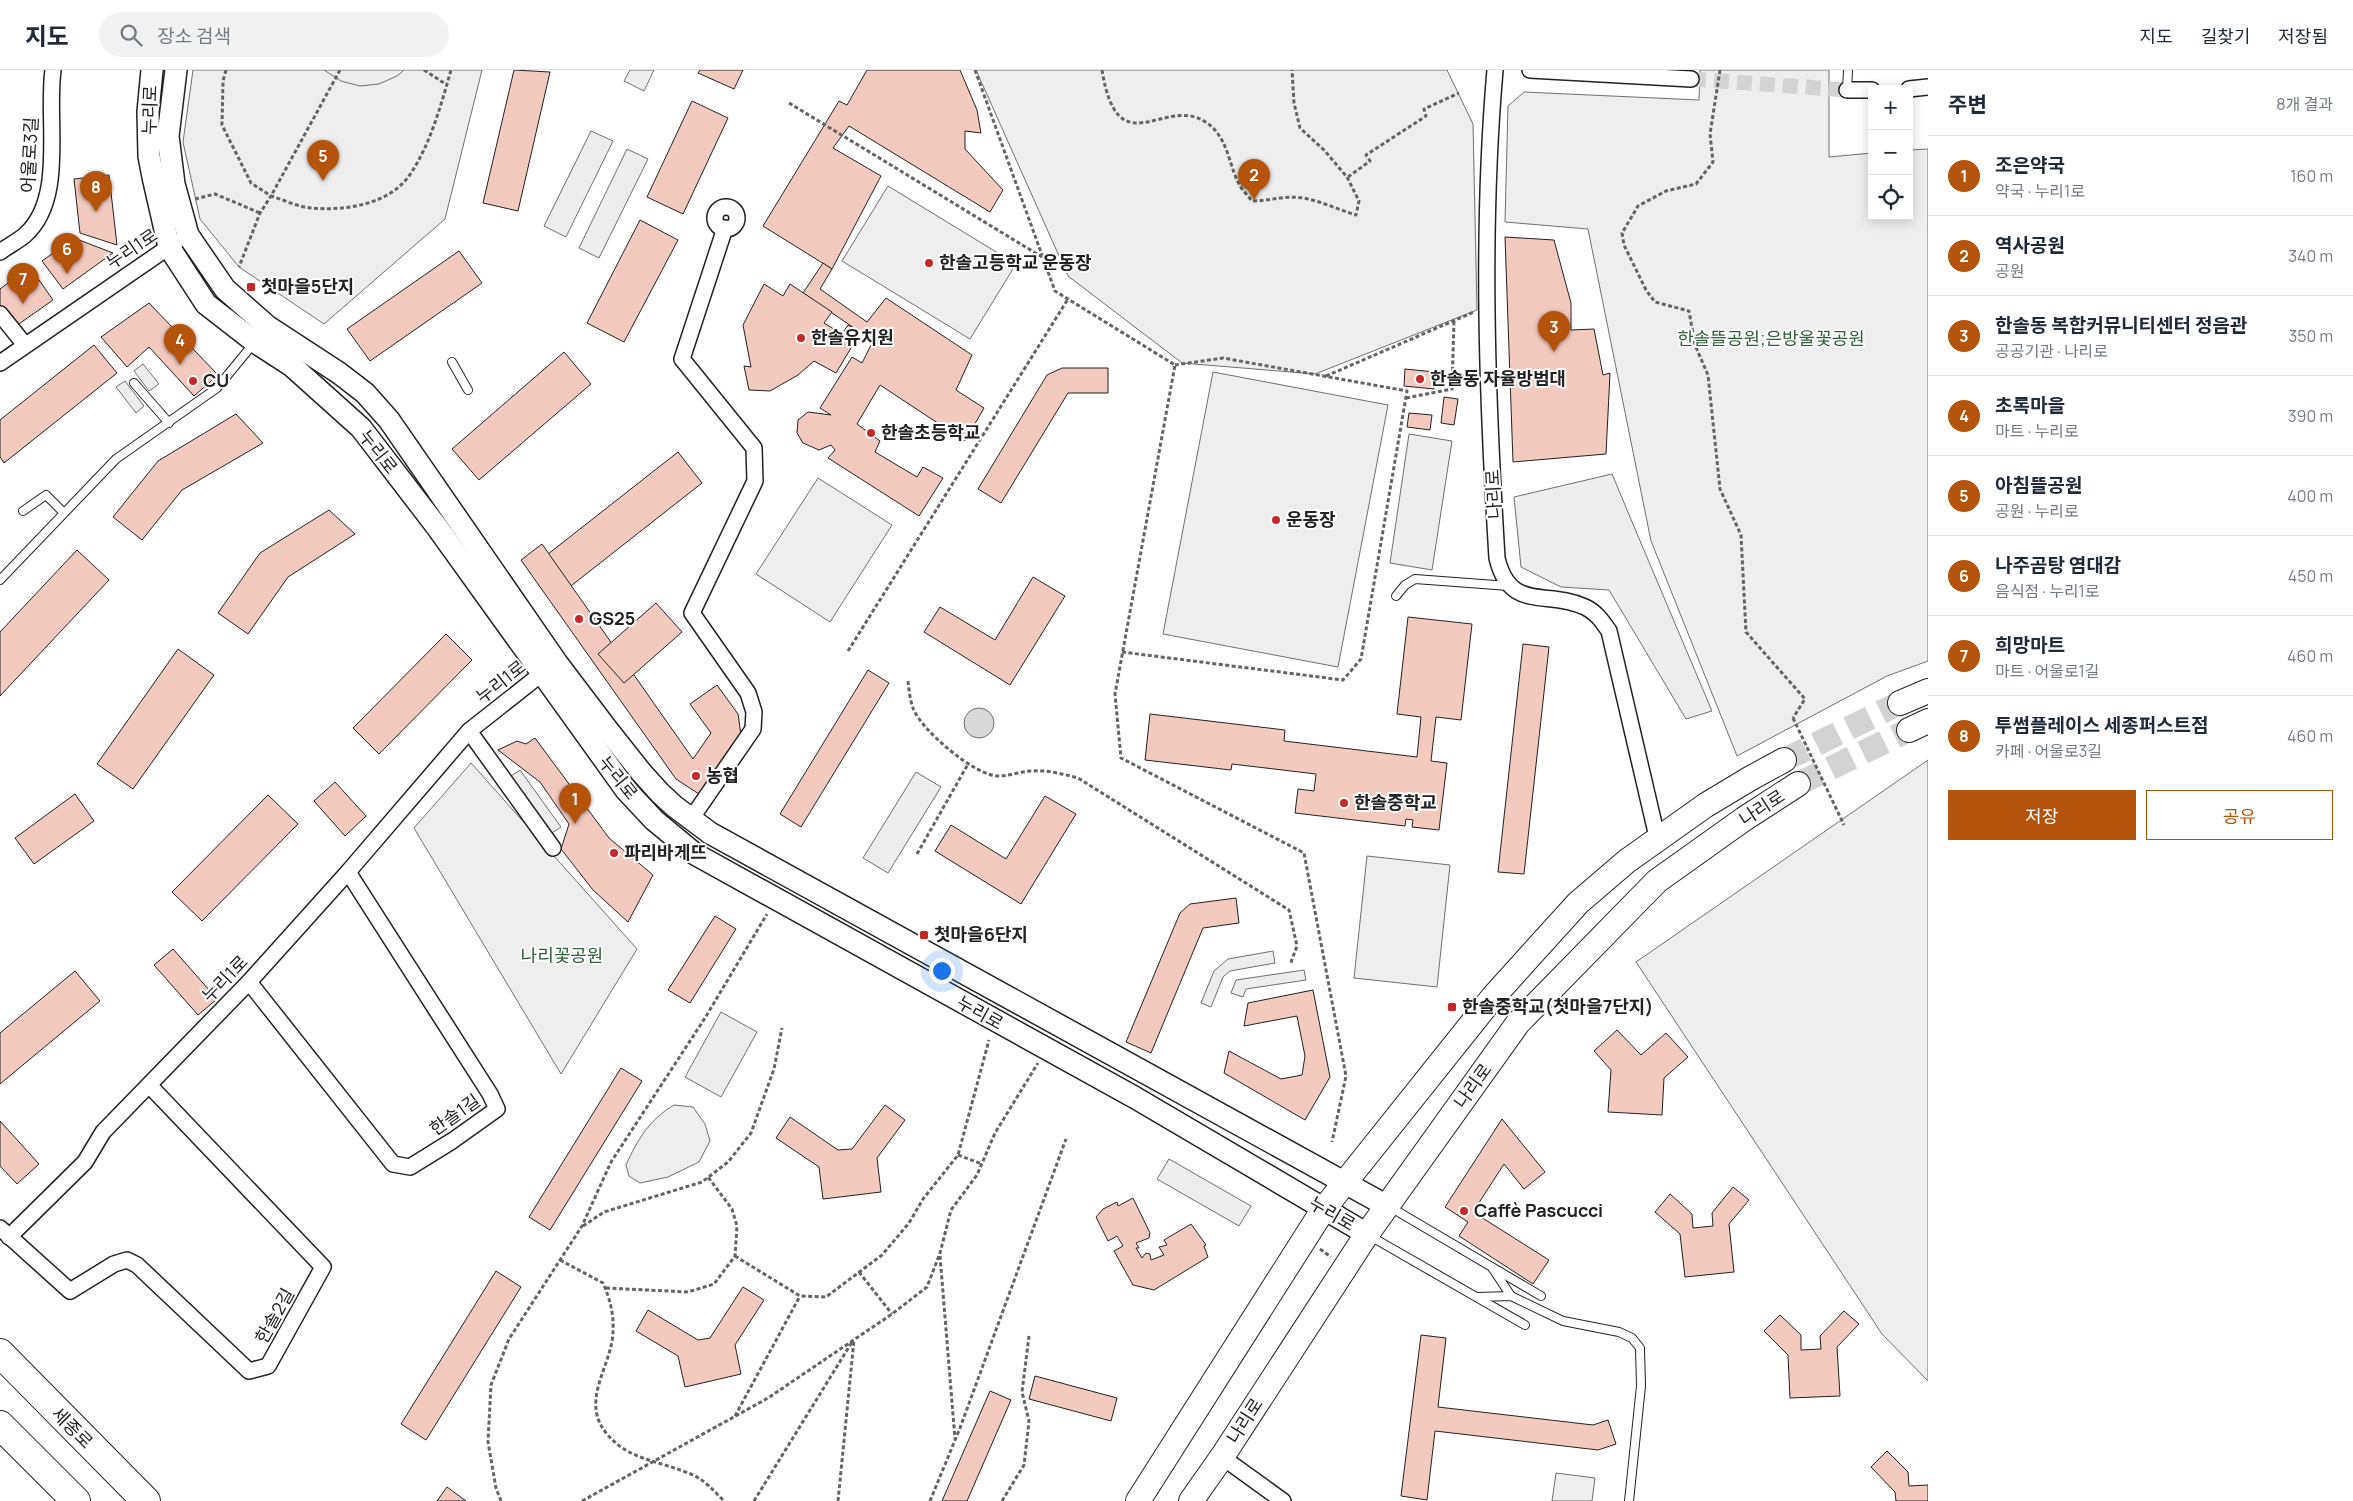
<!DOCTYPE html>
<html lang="ko">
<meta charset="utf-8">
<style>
:root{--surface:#fff;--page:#f2f2f3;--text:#1f2937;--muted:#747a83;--line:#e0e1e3;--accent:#b45309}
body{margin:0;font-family:Manrope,"Noto Sans KR",sans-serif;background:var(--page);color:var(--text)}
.controls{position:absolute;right:15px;top:15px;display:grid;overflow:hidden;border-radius:0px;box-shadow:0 2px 12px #0003}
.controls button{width:45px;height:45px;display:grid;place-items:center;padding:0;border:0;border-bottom:1px solid var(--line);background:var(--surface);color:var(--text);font:25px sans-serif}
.you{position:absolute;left:941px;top:900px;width:18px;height:18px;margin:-12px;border:4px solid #fff;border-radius:50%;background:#1a73e8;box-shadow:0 0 0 8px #1a73e833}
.badge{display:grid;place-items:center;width:32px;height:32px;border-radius:50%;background:var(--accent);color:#fff;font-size:16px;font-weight:700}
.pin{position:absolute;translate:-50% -41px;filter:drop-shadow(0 1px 2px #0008)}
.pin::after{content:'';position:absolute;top:26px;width:18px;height:15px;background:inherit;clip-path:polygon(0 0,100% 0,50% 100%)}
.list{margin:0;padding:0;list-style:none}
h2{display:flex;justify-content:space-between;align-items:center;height:65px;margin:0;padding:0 20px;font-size:21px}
h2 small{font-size:16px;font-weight:400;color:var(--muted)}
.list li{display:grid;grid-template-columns:32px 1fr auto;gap:15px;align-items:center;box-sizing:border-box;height:80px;padding:0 20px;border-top:1px solid var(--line)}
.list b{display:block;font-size:19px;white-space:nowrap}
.list p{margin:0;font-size:16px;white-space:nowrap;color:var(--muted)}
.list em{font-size:16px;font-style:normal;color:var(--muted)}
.actions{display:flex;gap:10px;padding:15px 20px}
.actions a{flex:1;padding:11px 0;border:1px solid var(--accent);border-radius:0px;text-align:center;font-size:18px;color:var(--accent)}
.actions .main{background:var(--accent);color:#fff}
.icon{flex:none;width:28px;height:28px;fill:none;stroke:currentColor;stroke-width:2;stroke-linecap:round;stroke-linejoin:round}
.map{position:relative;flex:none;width:1928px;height:1431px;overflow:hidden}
header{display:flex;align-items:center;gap:30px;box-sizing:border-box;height:70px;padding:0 25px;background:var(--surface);border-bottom:1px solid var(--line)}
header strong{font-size:24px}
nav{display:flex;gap:28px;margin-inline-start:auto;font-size:18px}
.search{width:350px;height:45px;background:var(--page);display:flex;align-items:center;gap:12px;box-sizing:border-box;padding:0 18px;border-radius:28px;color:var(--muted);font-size:19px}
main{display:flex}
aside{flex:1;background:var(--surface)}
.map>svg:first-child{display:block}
</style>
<header>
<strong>지도</strong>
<div class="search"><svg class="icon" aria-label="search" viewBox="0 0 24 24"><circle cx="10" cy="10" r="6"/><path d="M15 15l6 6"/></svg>장소 검색</div>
<nav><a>지도</a><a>길찾기</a><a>저장됨</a></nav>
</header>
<main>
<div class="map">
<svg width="1928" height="1431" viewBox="0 0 1928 1431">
<rect width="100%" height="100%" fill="#fff"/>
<g fill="#eee" stroke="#6f6f6f">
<polygon points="193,0 482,0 445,149 324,254 239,197 200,149 183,72"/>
<polygon points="976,0 1447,0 1473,54 1477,240 1315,304 1182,293 1068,206"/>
<polygon points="1700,0 1829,0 1829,87 1872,83 1872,146 1909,146 1909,80 1928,79 1928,591 1887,606 1737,686 1651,471 1588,159 1505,152 1508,36 1524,22 1699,30"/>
<polygon points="888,116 1016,194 970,269 842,191"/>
<polygon points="1213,302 1388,335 1338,597 1163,564"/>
<polygon points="818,408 892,455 830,552 756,504"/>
<polygon points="1928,690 1928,1311 1882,1264 1636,892"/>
<polygon points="471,693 637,879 561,1004 414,758"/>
<polygon points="1367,786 1450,795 1437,917 1354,908"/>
<path d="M674,1035l19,2 12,17 5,17 -11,21 -31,15 -28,6 -11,-7 -3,-11c11,-25 24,-46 48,-60z"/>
<polygon points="1556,1403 1595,1408 1592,1431 1552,1431"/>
</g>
<g fill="#ededed" stroke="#6f6f6f">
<polygon points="324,0 404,0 397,6 379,14 360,16 341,11"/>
<polygon points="630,0 654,0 644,21 624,11"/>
<polygon points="591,61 613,71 566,167 544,156"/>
<polygon points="627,79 648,89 599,188 579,178"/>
<polygon points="143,294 159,314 149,321 134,301"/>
<polygon points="125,311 144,336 136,343 116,317"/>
<polygon points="1409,364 1452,371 1432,500 1390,493"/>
<polygon points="1612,404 1638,466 1712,641 1686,649 1609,520 1561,517 1521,497 1514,427"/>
<polygon points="520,700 561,757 549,765 508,708"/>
<polygon points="916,702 941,717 888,803 863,788"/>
<polygon points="1273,881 1275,893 1230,901 1223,907 1211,937 1201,933 1214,901 1228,889"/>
<polygon points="1304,900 1306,910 1246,919 1243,927 1231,923 1236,910"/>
<polygon points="721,942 757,962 721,1027 685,1007"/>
<polygon points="1169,1089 1251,1136 1239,1156 1157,1109"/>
</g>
<circle fill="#d9d9d9" stroke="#6f6f6f" cx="979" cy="653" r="15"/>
<g fill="#f3c9c0" stroke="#222">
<polygon points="514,0 550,2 518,141 483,133"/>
<polygon points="700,0 743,0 734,19 698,3"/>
<polygon points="867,0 960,0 977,40 981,63 965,61 965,79 1003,120 990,142 849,56 833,78 881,106 832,199 763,156 839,31 847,35"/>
<polygon points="692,31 728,48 683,144 647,127"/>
<polygon points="109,105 117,175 80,163 74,109"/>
<polygon points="640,150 678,170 624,272 587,253"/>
<polygon points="1505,167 1554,170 1571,233 1571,260 1594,259 1603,305 1610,303 1606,384 1513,392"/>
<polygon points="74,168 113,183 63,219 42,191"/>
<polygon points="459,181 482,213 370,291 347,259"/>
<polygon points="823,193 832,199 820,219 867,252 886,228 972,285 956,320 984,338 965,371 880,315 857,354 880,371 875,382 917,407 923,397 943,408 919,446 828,388 835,380 831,375 819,380 803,373 797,363 798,350 808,342 831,345 820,338 852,287 862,293 873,271 803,223"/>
<polygon points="30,197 53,230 16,256 0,235 0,219"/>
<polygon points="764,214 783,226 790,214 832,242 824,253 842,264 848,255 860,263 836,303 814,291 798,305 770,321 749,320 744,296 751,297 743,255"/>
<polygon points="149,233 218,305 194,326 149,277 127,297 101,267"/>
<polygon points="94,275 117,303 4,393 0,387 0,350"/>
<polygon points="564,282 591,314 479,410 452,379"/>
<polygon points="1062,298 1108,298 1108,323 1068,323 1001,433 978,419 1047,305"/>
<polygon points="1405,299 1435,302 1434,319 1404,316"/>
<polygon points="1444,327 1458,329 1454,355 1441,353"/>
<polygon points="1409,343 1432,345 1430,360 1407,357"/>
<polygon points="236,344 263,373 182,420 142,470 113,447 158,391"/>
<polygon points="678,382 702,413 553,530 529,499"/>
<polygon points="329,440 355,464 288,507 248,564 218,543 260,483"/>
<polygon points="542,474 693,689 711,663 690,634 717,615 738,644 741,665 702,726 676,709 521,490"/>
<polygon points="77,480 109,510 0,626 0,562"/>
<polygon points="1033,507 1065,526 1010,615 924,562 940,537 995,570"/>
<polygon points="656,533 682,562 624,613 598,584"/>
<polygon points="1408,547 1472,554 1461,650 1436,647 1431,691 1447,693 1439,760 1412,757 1413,750 1406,749 1405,756 1295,743 1298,719 1314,721 1316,704 1232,694 1231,700 1145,690 1150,644 1285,660 1284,671 1417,687 1421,647 1397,644"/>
<polygon points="446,564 472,590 379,684 353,658"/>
<polygon points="1523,574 1549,577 1524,804 1498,802"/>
<polygon points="178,579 214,605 133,719 97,694"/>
<polygon points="868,600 889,613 801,757 780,744"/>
<polygon points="535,668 609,768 653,805 628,852 593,820 561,779 569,754 540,712 498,680 517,671 526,674"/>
<polygon points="335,712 366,746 345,766 314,731"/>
<polygon points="75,724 94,751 34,794 15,768"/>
<polygon points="268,725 298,754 202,851 172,822"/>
<polygon points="1045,726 1076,744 1021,834 935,781 951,755 1006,789"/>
<polygon points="1236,828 1239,853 1203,858 1151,983 1126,972 1180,843 1190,834"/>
<polygon points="715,846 736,859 690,933 668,920"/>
<polygon points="173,879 217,929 198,945 154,895"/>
<polygon points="75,901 100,931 0,1014 0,963"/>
<polygon points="1313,920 1330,1007 1305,1050 1224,1003 1229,981 1281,1009 1302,1005 1305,986 1297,946 1244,956 1248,933"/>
<polygon points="1617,960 1641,985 1666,963 1688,987 1664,1008 1662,1045 1608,1042 1611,1000 1594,981"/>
<polygon points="621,998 642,1011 550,1160 529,1147"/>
<polygon points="885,1035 905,1050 877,1088 881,1122 823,1129 819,1097 776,1068 790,1047 838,1080 852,1079"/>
<polygon points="1502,1049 1545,1102 1524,1119 1504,1094 1473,1142 1549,1190 1533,1214 1459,1166 1468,1152 1445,1137"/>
<polygon points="0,1051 39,1094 17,1114 0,1096"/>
<polygon points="1733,1117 1749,1130 1729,1154 1734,1202 1685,1207 1680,1164 1655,1142 1670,1124 1692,1144 1693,1158 1713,1156 1712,1143"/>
<polygon points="1133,1128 1150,1163 1149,1168 1136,1173 1139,1178 1136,1178 1142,1188 1146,1183 1150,1184 1151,1190 1164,1185 1159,1177 1167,1175 1164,1170 1191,1154 1206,1175 1204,1176 1208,1187 1154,1220 1133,1215 1114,1181 1123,1176 1117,1166 1108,1171 1096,1147 1103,1139 1117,1132 1118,1136"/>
<polygon points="496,1201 521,1217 426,1370 401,1354"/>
<polygon points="743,1217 764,1230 735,1275 741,1304 685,1317 678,1286 636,1261 648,1240 698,1270 710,1268"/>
<polygon points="1844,1241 1859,1254 1837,1277 1840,1326 1790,1328 1788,1285 1764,1261 1780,1245 1801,1265 1801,1280 1821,1279 1820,1266"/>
<polygon points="1421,1265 1446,1268 1438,1337 1593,1355 1608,1350 1616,1374 1598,1380 1435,1361 1427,1430 1401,1426"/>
<polygon points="1035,1306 1117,1328 1111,1351 1029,1329"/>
<polygon points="990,1321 1011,1330 967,1431 942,1431"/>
<polygon points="1887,1381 1908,1402 1909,1416 1928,1415 1928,1431 1896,1431 1895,1422 1871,1397"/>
<polygon points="447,1417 466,1431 437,1431"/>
</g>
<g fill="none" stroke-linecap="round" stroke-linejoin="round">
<polyline stroke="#d3d3d3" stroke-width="15" stroke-dasharray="15 8" stroke-linecap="butt" points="1691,9 1847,20"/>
<g stroke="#d3d3d3" stroke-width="24" stroke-dasharray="24 12" stroke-linecap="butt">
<polyline points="1784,690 1900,633"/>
<polyline points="1798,714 1909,660"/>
</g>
<defs>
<g id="lane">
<polyline points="1847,20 1848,0"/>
<polyline points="452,292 468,320"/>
<polyline points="134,313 169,353"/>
<polyline points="23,441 46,425 64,443"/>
<polyline points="0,510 116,389 217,318 254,273"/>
<polyline points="1396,526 1405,515 1415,509 1509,516"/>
<polyline points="1390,1137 1541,1226"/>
<polyline points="1370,1166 1525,1255"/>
<polyline points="1493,1199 1511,1226"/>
<polyline points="1477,1227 1511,1226 1563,1251 1619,1262 1632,1268 1640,1278 1641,1316 1629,1431"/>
</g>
<g id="street">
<path d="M1495,0c-14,162 -8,325 2,488 13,55 50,31 88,49 11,5 17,14 24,24l49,210"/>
<polyline points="1530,0 1691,9"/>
<polyline points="1909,19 1928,17"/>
<polyline points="1847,20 1872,20"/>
<circle cx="726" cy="148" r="11"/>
<path d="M0,182c8,-6 18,-11 25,-17 41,-36 21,-115 28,-165"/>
<polyline points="0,244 25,275"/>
<polyline points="0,293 176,172"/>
<polyline points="469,661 553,778"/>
<polyline points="691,749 753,659 754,642 748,623 692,543 755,411 754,378 682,289 725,158"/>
<polyline points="249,912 393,1094 410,1097 452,1071 497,1039 490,1024 348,802"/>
<polyline points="0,1158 70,1221 114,1194 127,1190 137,1195 249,1301 268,1296 323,1197 149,1015"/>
<polyline points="9,1167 85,1092 103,1062 249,912 348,802 469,661 550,597"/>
<polyline points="1222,1387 1283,1431"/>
</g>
<g id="secondary">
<polyline points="152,0 148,42 149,86 153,107 169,177 206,234 255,272 292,296 361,358 437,457 626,720 654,750 695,784 1134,1027 1367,1164"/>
<polyline points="176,0 168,66 174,114 188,165 225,219 267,256 339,303 365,323 389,350 557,593 607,659 641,702 660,723 674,736 710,763 1387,1136"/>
</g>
<g id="primary">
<polyline points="1900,633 1928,621"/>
<polyline points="1909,660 1928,651"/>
<polyline points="1138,1431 1323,1140 1493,927 1578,833 1627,791 1706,735 1751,708 1784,690"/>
<polyline points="1191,1431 1222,1387 1367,1164 1518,953 1657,811 1744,749 1798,714"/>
</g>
<g id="highway">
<polyline points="0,1283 146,1431"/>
<polyline points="0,1355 76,1431"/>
</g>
</defs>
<use href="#lane" stroke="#222" stroke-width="10"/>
<use href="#street" stroke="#222" stroke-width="18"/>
<use href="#secondary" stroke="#222" stroke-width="24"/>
<use href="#primary" stroke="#222" stroke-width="26"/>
<use href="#highway" stroke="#222" stroke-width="30"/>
<g stroke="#646464" stroke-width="3" stroke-dasharray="4 2.5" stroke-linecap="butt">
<polyline points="226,0 223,11 222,55 251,113 271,126 260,143 239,197"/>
<path d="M340,0l-69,126c13,4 27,11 40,12 33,3 77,-3 98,-32 21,-30 32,-71 42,-106"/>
<polyline points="424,0 447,15"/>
<polyline points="975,0 1055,221 1175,295 1115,624 1121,688 1304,783 1346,1006 1332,1072"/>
<path d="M1102,0c16,99 63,23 105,53 23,16 21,45 35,66 3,4 7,8 10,12 18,0 34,-6 51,-3 18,3 36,12 53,17l3,-14 -12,-24 -23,-27 -24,-22 -6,-25 -2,-33"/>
<polyline points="1720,0 1710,64 1713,92 1696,114 1666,121 1638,136 1622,163 1624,175 1646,220 1655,232 1689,241 1695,275 1708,305 1720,419 1741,465 1746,562 1805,629 1793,648"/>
<polyline points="789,33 1042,187"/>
<polyline points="1348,107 1370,91 1366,85 1426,46 1424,39 1459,23"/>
<polyline points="195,129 215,124 260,143"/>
<polyline points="1326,306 1474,242"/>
<polyline points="1406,328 1452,319 1454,250"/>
<polyline points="848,581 1068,229"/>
<polyline points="1122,582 1343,610 1361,589 1407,321 1223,288 1175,295"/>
<path d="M908,611c1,9 2,19 5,27 7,21 62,68 85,68 12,0 23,-5 35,-5 15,-1 30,3 45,7l211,132 8,36 -7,19"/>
<polyline points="917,784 968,694"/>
<polyline points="958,1085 982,1094"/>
<polyline points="583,1156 604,1142 702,1112 728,1092 751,1063 774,999 782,958"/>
<polyline points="1320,1179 1331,1187"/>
<polyline points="735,1186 800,1226 826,1227 882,1185 909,1153 923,1129 958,1085 989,970"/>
<polyline points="940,1186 955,1369"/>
<path d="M560,1190l43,23c7,16 11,31 10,49 -1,34 -34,69 -6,102 21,26 53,27 81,39 15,5 25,17 36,28"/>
<polyline points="859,1202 892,1244"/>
<polyline points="606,1218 688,1222 714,1214 735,1186 737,1156 732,1139 708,1107"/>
<polyline points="735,1346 800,1226"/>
<polyline points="501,1431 496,1418 488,1372 491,1315 509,1269 582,1156 611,1092 705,948 767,844"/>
<polyline points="582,1431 768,1328 892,1244 927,1217 940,1183 951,1140 977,1105 995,1063 1038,993"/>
<polyline points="754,1431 852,1272"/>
<polyline points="838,1431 854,1270"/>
<polyline points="930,1431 960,1358 1066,1069"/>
<polyline points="1002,1431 1024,1395 1029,1351 1022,1322 1029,1266"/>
</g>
<use href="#lane" stroke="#fff" stroke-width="8"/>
<use href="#street" stroke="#fff" stroke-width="15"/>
<use href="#secondary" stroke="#fff" stroke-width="21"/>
<use href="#primary" stroke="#fff" stroke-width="24"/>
<use href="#highway" stroke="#fff" stroke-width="28"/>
<polyline stroke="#646464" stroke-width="3" stroke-dasharray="4 2.5" stroke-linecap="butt" points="1793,648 1844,755"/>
</g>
<g fill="#c62828" stroke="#fff" stroke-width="2">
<circle cx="929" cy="193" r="5"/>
<rect x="246" y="212" width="10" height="10" rx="2.5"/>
<circle cx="801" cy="268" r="5"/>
<circle cx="1420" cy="309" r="5"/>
<circle cx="193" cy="311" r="5"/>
<circle cx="871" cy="363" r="5"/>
<circle cx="1276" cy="450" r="5"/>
<circle cx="579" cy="549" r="5"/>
<circle cx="696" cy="706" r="5"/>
<circle cx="1344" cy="733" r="5"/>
<circle cx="614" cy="783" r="5"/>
<rect x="919" y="860" width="10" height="10" rx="2.5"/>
<rect x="1447" y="932" width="10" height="10" rx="2.5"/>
<circle cx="1464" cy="1141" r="5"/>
</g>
<g text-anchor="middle" stroke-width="4" stroke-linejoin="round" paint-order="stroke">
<g font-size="18" fill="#222" stroke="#fff">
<text transform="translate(150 40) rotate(-88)" y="6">누리로</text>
<text transform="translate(30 85) rotate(-87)" y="6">어울로3길</text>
<text transform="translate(132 179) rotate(-34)" y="6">누리1로</text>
<text transform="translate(378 382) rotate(52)" y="6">누리로</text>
<text transform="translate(1494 424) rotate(-93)" y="6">나리로</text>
<text transform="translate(501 612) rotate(-38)" y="6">누리1로</text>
<text transform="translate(618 708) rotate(51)" y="6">누리로</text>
<text transform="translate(1762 738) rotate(-33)" y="6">나리로</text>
<text transform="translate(225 909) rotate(-46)" y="6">누리1로</text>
<text transform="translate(980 943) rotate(29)" y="6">누리로</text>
<text transform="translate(1473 1016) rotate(-54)" y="6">나리로</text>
<text transform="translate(455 1045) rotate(-35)" y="6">한솔1길</text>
<text transform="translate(1332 1144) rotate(30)" y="6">누리로</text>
<text transform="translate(275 1246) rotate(-61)" y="6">한솔2길</text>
<text transform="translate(1245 1351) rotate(-57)" y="6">나리로</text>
<text transform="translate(72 1358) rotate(45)" y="6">세종로</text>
</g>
<g font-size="18" font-weight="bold" fill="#222" stroke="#fff" text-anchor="start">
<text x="939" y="199">한솔고등학교 운동장</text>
<text x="261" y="223">첫마을5단지</text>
<text x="811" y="274">한솔유치원</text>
<text x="1430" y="315">한솔동 자율방범대</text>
<text x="203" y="317">CU</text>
<text x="881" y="369">한솔초등학교</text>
<text x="1286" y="456">운동장</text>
<text x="589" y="555">GS25</text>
<text x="706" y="712">농협</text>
<text x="1354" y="739">한솔중학교</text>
<text x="624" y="789">파리바게뜨</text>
<text x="934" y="871">첫마을6단지</text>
<text x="1462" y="943">한솔중학교(첫마을7단지)</text>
<text x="1474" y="1147">Caffè Pascucci</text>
</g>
<g font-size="18" fill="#2f5e38" stroke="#fff">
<text x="1771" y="275">한솔뜰공원;은방울꽃공원</text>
<text x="562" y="892">나리꽃공원</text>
</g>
</g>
</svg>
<div class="controls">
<button>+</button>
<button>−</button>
<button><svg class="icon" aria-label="locate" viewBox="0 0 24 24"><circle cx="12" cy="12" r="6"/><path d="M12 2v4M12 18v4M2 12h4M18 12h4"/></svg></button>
</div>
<div class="you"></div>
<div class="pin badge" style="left:575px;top:754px">1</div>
<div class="pin badge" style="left:1254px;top:130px">2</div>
<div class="pin badge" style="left:1554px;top:282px">3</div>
<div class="pin badge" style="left:180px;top:295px">4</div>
<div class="pin badge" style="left:323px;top:111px">5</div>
<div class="pin badge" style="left:67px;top:204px">6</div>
<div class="pin badge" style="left:23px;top:234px">7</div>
<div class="pin badge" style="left:96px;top:142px">8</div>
</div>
<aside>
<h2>주변<small>8개 결과</small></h2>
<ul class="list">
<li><span class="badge">1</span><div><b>조은약국</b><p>약국 · 누리1로</p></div><em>160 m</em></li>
<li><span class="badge">2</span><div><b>역사공원</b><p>공원</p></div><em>340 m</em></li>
<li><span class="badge">3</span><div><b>한솔동 복합커뮤니티센터 정음관</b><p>공공기관 · 나리로</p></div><em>350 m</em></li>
<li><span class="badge">4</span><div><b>초록마을</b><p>마트 · 누리로</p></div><em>390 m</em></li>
<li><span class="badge">5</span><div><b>아침뜰공원</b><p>공원 · 누리로</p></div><em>400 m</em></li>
<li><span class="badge">6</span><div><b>나주곰탕 염대감</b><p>음식점 · 누리1로</p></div><em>450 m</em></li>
<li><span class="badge">7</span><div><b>희망마트</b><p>마트 · 어울로1길</p></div><em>460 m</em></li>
<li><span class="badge">8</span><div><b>투썸플레이스 세종퍼스트점</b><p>카페 · 어울로3길</p></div><em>460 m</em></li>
</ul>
<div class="actions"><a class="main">저장</a><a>공유</a></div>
</aside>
</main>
